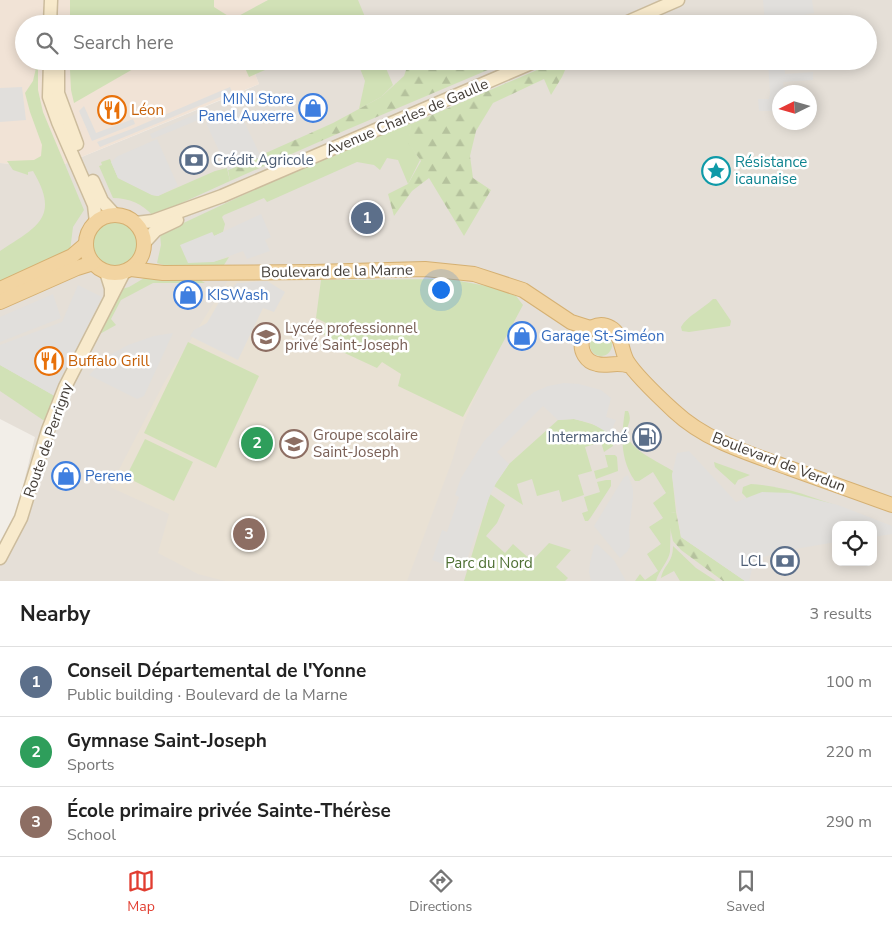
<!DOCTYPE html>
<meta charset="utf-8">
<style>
:root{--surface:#fff;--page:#f6f6f6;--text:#222;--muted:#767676;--line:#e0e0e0;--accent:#e13d30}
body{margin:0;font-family:"Nunito Sans",sans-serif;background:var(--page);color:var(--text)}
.controls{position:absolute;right:15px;bottom:15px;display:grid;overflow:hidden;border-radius:10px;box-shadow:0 2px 12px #0003}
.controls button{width:45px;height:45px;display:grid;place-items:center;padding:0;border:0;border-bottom:1px solid var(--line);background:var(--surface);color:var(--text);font:25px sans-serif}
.compass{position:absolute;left:772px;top:85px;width:45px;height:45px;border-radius:50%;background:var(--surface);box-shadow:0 2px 12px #0003;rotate:265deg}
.you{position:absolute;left:440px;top:289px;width:18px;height:18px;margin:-12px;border:4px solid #fff;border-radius:50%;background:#1a73e8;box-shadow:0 0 0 8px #1a73e833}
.badge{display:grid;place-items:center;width:32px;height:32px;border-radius:50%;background:var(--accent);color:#fff;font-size:16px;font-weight:700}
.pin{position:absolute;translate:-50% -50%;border:2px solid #fff;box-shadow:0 1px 5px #0006}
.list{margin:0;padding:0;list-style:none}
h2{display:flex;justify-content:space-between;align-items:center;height:65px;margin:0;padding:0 20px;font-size:21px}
h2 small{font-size:16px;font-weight:400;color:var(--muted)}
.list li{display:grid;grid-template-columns:32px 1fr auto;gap:15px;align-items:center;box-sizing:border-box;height:70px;padding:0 20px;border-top:1px solid var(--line)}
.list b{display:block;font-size:19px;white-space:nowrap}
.list p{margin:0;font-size:16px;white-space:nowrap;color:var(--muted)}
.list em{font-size:16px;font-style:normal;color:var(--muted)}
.icon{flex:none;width:28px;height:28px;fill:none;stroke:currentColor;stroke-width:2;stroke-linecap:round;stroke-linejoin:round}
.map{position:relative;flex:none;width:892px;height:581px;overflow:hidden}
.search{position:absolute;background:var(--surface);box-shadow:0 2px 12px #0003;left:15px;right:15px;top:15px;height:55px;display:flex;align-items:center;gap:12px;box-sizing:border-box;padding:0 18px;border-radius:28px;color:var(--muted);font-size:19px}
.sheet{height:275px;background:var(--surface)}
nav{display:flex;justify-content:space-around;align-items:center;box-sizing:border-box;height:70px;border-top:1px solid var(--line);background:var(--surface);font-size:14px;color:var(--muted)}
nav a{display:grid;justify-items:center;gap:2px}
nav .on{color:var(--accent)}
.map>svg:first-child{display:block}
</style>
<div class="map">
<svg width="892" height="581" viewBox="0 0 892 581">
<defs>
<pattern id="forest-firs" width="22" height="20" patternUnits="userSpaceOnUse" patternTransform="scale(1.25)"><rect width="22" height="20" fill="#d1e1b6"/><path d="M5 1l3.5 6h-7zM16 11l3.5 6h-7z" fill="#b5c29d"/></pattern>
</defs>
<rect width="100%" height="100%" fill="#f2eee8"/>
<path fill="#e5dfd7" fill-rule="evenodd" d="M268,0h624v581h-892v-36l14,-22 21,-86 -35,-18v-256l57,4 184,-75 18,-8 -9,-23h618v-37h-633l-2,-5zM780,92h30v30h-30zM836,525h37v37h-37z"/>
<polygon fill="#f1e3d6" points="0,0 268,0 234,19 235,24 24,24 24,61 250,61 259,84 57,167 0,163"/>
<polygon fill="#e9e1d4" points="230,277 433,285 480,385 462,427 452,461 407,581 225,581 198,574 158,553 169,514 110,487 165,381"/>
<g fill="#d1e1b6">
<polygon points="70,0 214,0 214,7 233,19 268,0 358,0 368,24 70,24"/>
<polygon points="73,61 147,61 74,103 71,90 70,70 73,69"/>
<polygon points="242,61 286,61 249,77"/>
<polygon points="357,61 383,61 393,85 381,97 359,109 365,81"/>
<path d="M36,68h2v22l5,22 41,98 -11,17 -3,24 -41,17 -29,14v-31c36,-24 61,-33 33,-80l-5,1v3l-15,-5 -6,-9 27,-1 7,-4 1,-11 -12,-33 -5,-19 8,-12z"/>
<polygon points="409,122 411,124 409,143 420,160 408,184 398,160 387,158 380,170 374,165 357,162 267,202 264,198 224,215 222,217 225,224 223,232 214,236 212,232 213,262 229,257 224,265 167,266 157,263 161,245 160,234 258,188"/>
<path d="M110,159l8,19 34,17 6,1 57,-25 12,-3 3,13 -77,35c-10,-12 -24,-18 -40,-18l-14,-32 3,-1 -1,-3z"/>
<circle cx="115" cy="244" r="23"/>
<polygon points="146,277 200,280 205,283 153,283 121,300 111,319 116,325 98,335 118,290 129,287"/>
<polygon points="449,279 492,287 516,296 523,305 463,417 398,386 401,374 382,362 377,368 323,343 326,336 322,333 326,323 316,318 321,280"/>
<path d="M713,299h3l15,22 -1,5 -41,6 -7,-1 -1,-4c5,-10 23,-19 32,-28z"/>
<circle cx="601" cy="345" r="11"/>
<polygon points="188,342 259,376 216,468 144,433"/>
<polygon points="0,365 53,395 56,398 47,421 43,420 0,391"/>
<path d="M625,411h3c5,11 -2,13 -1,23 1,15 34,29 46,37l-1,4 4,37 -5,1 -1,39c-2,10 -11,18 -14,29h-21l5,-7 5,6 13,-9 -11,-17 14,-10 -12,-17 14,-9 -10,-15 13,-10 -13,-21 -14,9h-4c-15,-22 -14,-44 -10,-70z"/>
<path d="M574,419c14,4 41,9 39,27l-9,6 -3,-10 -16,5 7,24 -14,4 6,20 -22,7 -3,-12 -22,6 -5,-17 -15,5 6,21 -29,-19 15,-22 49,-44z"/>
<polygon points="145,439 193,462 174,501 126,477"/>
<polygon points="605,455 615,455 617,457 618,471 596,479 594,471 608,467"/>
<polygon points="714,462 750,475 738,480 735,485 715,467"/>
<polygon points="606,480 611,480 611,486 591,517 588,521 585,521 582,513 588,511 584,497 600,492 597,482"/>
<path d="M751,484c31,2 59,12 89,23l-78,7 -20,-21 1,-6z"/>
<polygon points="490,494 505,505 497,523 486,536 505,553 513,544 532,561 549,543 571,550 556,567 568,578 565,581 464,581"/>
<path d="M673,546l23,22 20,13h-36l-6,-10 -13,7c3,-14 12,-15 12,-32z"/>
</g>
<g fill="url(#forest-firs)">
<polygon points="409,61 509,61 346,130 230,181 228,170 333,123 381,97 404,76"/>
<polygon points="558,61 569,61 562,77 551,95 544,79 493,103 476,131 470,156 473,178 491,190 464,236 429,178 412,191 394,216 388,194 408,184 421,161 408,143 411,124"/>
<polygon points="676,512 681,537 745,581 723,581 681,550 673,541 669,523 671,513"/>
</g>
<g fill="#e1dfdc">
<polygon points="763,0 812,0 814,13 799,16 800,24 765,24"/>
<polygon points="768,61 784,61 785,74 813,72 813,80 783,82 784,92 780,92 779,111 759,111 758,99 769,99 770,93"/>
<polygon points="22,87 26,120 0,122 0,88"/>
<polygon points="230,87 232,92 163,121 100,147 97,142 129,130"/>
<polygon points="84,106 96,133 133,119 135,124 92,141 79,111"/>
<polygon points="238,109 261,157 228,170 206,123"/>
<polygon points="205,110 208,116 152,139 150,134"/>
<polygon points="157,139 178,186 158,196 152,195 118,178 111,162 118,156"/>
<polygon points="261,214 271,237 265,240 270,251 247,259 243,251 213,262 188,263 180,245 212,232 214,236"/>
<polygon points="267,281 285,292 274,312 263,308 238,360 190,336 194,330 207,323 222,297 237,283"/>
<polygon points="78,285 102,297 53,395 0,365 0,345 62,322"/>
<polygon points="53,294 61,318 0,342 0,317"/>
<polygon points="173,333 144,396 137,399 89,375 108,356 128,345 154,336"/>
<polygon points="564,383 579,384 601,390 611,398 606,417 616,420 610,434 591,423 574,419 558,420 543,406 497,452 509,464 496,483 488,500 463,571 432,560 442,530 447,532 459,497 455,495 461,478 484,441 522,402 534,392 548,386"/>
<polygon points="689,451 736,502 762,492 790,493 838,505 892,526 892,534 873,537 873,525 836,525 836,542 795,549 763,557 758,563 753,565 749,581 745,581 681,537 672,475 677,453"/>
<polygon points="628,475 633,489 633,498 629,530 630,547 627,552 620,558 594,526 624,477"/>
<polygon points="597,544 614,560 626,581 591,581 589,572 590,563 594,546"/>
</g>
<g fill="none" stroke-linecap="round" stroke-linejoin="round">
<defs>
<g id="secondary">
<polyline points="50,24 51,0"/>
<polyline points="623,24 678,0"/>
<polyline points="50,61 49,97 58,122 94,205 96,222"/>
<polyline points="58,61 58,93 77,144"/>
<polyline points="93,181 102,201 114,214"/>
<polyline points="136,223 153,221 222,196 536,61"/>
<polyline points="145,242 156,230 177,220"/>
<polyline points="106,272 111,288 111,296"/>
<polyline points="0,558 21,518 48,430 65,387 124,272"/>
</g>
<g id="primary">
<circle cx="115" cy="244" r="29"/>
<polyline points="131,269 163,273 313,272 425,269 474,274 523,290 571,322 590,328"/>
<polyline points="0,289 72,256 86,244"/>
<polyline points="0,302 77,268 93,263"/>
<path d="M630,366c-14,-5 -23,1 -33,-2 -11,-2 -17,-13 -15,-23 2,-13 17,-20 29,-13 11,6 10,23 16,33 8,13 34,38 47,50 32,30 74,42 115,57 34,12 69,25 103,37"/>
</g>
</defs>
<use href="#secondary" stroke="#ccbc9d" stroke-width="15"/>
<use href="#primary" stroke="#d5b072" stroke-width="16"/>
<use href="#secondary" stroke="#f8eacc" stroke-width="12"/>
<use href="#primary" stroke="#f2d4a1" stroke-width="14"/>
</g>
<defs>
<symbol id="shop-ring" viewBox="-11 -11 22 22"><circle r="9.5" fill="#fff" stroke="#3f7fe0" stroke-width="1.5"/><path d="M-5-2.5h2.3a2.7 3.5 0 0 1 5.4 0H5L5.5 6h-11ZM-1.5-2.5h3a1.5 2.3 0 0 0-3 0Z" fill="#3f7fe0"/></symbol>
<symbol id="restaurant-ring" viewBox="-11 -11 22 22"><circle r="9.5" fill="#fff" stroke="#e8710a" stroke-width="1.5"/><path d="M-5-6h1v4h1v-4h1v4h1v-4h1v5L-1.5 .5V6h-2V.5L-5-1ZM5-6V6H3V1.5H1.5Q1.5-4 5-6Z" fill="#e8710a"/></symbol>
<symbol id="bank-ring" viewBox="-11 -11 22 22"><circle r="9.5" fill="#fff" stroke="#5c6f8a" stroke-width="1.5"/><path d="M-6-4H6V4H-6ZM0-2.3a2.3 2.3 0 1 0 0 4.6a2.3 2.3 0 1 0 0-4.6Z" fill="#5c6f8a"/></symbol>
<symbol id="sight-ring" viewBox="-11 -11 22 22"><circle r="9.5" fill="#fff" stroke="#0f9aa8" stroke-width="1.5"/><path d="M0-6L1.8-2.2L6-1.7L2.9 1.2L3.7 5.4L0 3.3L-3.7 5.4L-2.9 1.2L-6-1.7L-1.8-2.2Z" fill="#0f9aa8"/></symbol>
<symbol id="school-ring" viewBox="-11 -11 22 22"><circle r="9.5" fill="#fff" stroke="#8d6e63" stroke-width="1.5"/><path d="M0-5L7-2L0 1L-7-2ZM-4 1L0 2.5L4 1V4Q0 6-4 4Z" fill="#8d6e63"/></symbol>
<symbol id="fuel-ring" viewBox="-11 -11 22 22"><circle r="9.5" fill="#fff" stroke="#5c6f8a" stroke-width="1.5"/><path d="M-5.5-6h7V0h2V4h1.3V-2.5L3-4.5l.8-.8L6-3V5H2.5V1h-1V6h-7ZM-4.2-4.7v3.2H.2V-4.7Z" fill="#5c6f8a"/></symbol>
</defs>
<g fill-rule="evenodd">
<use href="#shop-ring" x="297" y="92" width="32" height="32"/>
<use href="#restaurant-ring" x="96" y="94" width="32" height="32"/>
<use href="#bank-ring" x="178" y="144" width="32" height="32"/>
<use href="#sight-ring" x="700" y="155" width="32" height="32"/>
<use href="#shop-ring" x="172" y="279" width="32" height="32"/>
<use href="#shop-ring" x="506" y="320" width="32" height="32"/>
<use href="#school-ring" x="250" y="321" width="32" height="32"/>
<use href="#restaurant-ring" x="33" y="345" width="32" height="32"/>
<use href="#fuel-ring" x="631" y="421" width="32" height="32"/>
<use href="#school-ring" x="278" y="428" width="32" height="32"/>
<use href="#shop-ring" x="50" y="460" width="32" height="32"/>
<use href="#bank-ring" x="769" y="545" width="32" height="32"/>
</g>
<g text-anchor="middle" stroke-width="5" stroke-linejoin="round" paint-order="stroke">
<g font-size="15" fill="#366cbe" stroke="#fff" text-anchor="start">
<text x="294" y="104" text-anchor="end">MINI Store<tspan x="294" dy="17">Panel Auxerre</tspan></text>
<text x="207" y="300">KISWash</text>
<text x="541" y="341">Garage St-Siméon</text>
<text x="85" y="481">Perene</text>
</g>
<g font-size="15" fill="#c56008" stroke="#fff" text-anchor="start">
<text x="131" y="115">Léon</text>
<text x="68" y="366">Buffalo Grill</text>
</g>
<g font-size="15" fill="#443e38" stroke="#fff">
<text transform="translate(407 117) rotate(-23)" y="5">Avenue Charles de Gaulle</text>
<text transform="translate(337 271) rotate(-1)" y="5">Boulevard de la Marne</text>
<text transform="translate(48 440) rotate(-71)" y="5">Route de Perrigny</text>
<text transform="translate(779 462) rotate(21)" y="5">Boulevard de Verdun</text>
</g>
<g font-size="15" fill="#4e5e75" stroke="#fff" text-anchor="end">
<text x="213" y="165" text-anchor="start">Crédit Agricole</text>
<text x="628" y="442">Intermarché</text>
<text x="766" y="566">LCL</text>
</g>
<g font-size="15" fill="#0d838f" stroke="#fff" text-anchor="start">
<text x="735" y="167">Résistance<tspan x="735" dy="17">icaunaise</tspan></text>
</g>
<g font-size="15" fill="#785e54" stroke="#fff" text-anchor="start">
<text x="285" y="333">Lycée professionnel<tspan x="285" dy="17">privé Saint-Joseph</tspan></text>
<text x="313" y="440">Groupe scolaire<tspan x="313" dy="17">Saint-Joseph</tspan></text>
</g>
<g font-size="15" fill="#4e6f32" stroke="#fff">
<text x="489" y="568">Parc du Nord</text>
</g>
</g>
</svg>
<div class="controls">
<button><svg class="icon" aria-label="locate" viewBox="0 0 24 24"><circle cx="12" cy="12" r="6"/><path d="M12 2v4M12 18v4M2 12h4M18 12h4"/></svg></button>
</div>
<svg class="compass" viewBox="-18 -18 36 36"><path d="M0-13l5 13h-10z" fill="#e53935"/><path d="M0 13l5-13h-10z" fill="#767676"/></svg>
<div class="you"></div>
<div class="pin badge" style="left:367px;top:218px;background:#5c6f8a">1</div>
<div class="pin badge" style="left:257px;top:443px;background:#2e9e5b">2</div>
<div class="pin badge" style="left:249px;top:534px;background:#8d6e63">3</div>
<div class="search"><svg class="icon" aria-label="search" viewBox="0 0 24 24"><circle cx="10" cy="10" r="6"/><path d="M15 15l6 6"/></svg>Search here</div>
</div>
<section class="sheet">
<h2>Nearby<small>3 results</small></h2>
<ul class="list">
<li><span class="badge" style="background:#5c6f8a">1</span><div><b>Conseil Départemental de l'Yonne</b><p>Public building · Boulevard de la Marne</p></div><em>100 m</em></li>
<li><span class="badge" style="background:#2e9e5b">2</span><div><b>Gymnase Saint-Joseph</b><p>Sports</p></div><em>220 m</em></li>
<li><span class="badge" style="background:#8d6e63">3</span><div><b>École primaire privée Sainte-Thérèse</b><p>School</p></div><em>290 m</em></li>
</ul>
</section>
<nav>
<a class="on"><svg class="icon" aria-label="map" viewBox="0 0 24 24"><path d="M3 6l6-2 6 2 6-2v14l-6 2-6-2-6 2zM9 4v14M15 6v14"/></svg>Map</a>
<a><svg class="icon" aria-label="directions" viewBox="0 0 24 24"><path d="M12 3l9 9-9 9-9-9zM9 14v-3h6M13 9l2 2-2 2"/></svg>Directions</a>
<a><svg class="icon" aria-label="saved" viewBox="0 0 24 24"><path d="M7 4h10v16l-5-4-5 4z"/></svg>Saved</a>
</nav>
